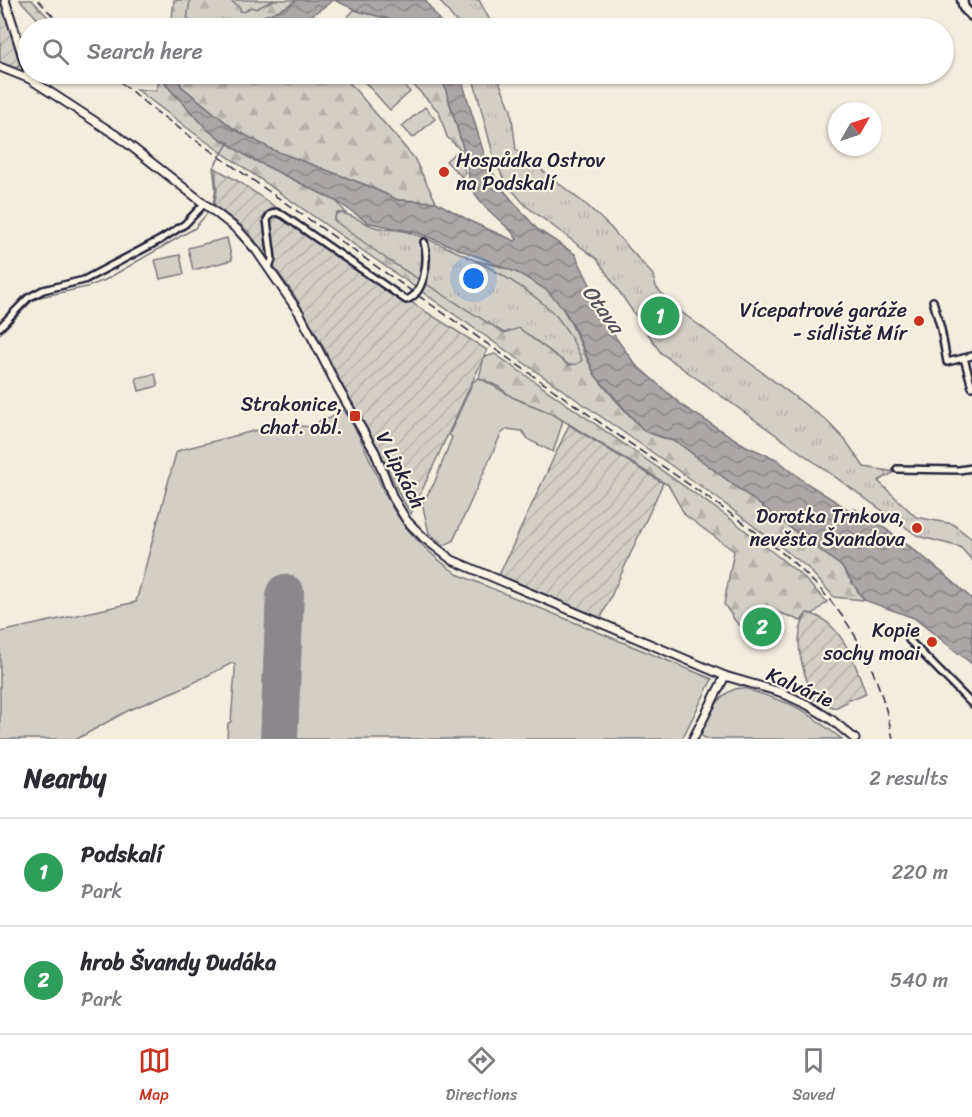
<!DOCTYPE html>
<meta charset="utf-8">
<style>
:root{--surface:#fff;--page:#f2f2f3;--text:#2b2b33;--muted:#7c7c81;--line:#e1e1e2;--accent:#c8321e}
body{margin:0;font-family:Sriracha,sans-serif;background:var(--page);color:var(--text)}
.compass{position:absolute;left:828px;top:102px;width:54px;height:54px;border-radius:50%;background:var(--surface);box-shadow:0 2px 4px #0004;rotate:51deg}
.you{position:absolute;left:474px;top:279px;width:21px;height:21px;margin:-15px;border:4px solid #fff;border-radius:50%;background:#1a73e8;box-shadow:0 0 0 9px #1a73e833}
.badge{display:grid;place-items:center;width:39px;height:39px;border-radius:50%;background:var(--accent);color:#fff;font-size:20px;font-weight:700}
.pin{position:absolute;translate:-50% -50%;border:3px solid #fff;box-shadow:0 2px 6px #0006}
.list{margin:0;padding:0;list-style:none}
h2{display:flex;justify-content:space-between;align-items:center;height:78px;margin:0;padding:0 24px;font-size:26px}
h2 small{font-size:20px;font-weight:400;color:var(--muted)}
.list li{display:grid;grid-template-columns:39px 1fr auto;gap:18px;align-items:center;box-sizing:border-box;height:108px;padding:0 24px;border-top:2px solid var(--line)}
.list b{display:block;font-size:22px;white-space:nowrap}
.list p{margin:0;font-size:20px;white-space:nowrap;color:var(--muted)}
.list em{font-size:20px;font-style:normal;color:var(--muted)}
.icon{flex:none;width:33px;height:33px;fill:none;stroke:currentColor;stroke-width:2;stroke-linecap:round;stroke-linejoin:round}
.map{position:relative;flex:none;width:972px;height:739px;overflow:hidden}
.search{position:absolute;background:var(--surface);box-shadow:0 2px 4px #0004;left:18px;right:18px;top:18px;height:66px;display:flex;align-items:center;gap:15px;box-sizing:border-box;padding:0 21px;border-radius:33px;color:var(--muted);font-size:22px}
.sheet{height:294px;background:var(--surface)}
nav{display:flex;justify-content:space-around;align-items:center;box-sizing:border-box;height:84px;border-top:2px solid var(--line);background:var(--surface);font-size:16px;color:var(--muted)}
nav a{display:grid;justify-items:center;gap:3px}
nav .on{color:var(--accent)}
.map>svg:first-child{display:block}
</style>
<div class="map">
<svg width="972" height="739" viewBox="0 0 972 739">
<defs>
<pattern id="forest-firs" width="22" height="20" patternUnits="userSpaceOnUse" patternTransform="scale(1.5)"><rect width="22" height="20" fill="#d4cfc6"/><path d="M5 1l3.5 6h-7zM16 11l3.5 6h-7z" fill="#b6b1ab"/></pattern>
<pattern id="park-tufts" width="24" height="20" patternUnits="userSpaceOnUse" patternTransform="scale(1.5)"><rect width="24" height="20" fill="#d4cfc6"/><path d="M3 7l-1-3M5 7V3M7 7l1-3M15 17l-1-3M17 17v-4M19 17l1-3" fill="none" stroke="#b6b1ab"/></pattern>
<pattern id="garden-furrows" width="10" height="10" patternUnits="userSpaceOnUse" patternTransform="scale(1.5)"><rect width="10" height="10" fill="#d4cfc6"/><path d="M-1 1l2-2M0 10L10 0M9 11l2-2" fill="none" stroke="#b6b1ab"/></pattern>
<pattern id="water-waves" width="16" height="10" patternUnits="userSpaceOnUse" patternTransform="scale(1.5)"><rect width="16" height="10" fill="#aca7a6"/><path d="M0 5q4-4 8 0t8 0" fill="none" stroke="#8c8888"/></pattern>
</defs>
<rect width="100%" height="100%" fill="#f3edde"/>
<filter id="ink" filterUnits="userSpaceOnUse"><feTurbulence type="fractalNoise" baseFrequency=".0167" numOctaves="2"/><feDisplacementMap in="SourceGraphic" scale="12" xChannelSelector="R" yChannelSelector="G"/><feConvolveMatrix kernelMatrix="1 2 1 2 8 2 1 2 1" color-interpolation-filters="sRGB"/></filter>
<g filter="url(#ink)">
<g fill="#d4cfc6" stroke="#7b7880" stroke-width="1.5">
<polygon points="230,0 274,0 256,9 251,7 244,12 240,11 240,8"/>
<polygon points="425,107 435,119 413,138 402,126"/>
<polygon points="227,238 232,260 193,270 188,248"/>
<polygon points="180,255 184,274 160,279 155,260"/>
<polygon points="155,374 158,386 139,391 136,378"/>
<path d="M479,378c13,6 23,14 34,19 17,9 34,13 49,23v4l-9,28 -24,-12 -7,-9 -15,-2 -6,5 -48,107 -9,4 -15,-12 -7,-30 12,-19 18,-47 -3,-2 24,-53z"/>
<path d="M342,409c21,27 31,61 46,91 16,31 41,54 69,74l255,105 -30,60h-455l1,-16 3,-1 4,-51v-6l-3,-2 -45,23 -60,25 -50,28h-77v-107l136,-30 40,-149 4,-3 89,-23 14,-2 30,2 8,-7 10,-2z"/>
<path d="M739,688l8,1 43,15 14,7 38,28h-135l-7,-4c9,-17 17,-43 39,-47z"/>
</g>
<g fill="url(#forest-firs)" stroke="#7b7880" stroke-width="1.5">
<polygon points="20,0 32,0 58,28 46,28"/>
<path d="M174,0h56l10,8v3l4,1 7,-5 5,2 18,-9h23c-32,23 -87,28 -126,28z"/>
<polygon points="354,10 414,25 422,28 337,28"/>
<path d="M161,74h4v10l44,47 39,26 88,44 10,12h-9l51,47 47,29 84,39 49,37 -12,-49 -46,-36 -36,-20c26,6 56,13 76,33 22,23 29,52 44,80 5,9 44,54 52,58 9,5 21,8 31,11l164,124 23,34 -30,-3 -27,-30 -95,-73 -518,-361 -58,-44 20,2z"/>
<polygon points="179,74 342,74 414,158 436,202 398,200 366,185 273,150 234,129 181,86"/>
<polygon points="403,74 441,74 465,154 447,137 439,112"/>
<polygon points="495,354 731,519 800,574 827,602 813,614 807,613 801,621 773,610 755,616 746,631 736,622 724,604 734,551 685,515 668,485 551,413 512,397 499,387 479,378 484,357"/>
</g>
<g fill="url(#park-tufts)" stroke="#7b7880" stroke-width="1.5">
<polygon points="439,0 479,0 494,28 461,28"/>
<polygon points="368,74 393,74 410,92 390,110 362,79"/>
<polygon points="472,74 501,74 500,84 511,110 516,150 589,207 610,227 653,275 656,287 672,305 826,420 846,441 864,467 895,472 878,481 916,517 953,524 972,539 972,560 960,547 918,536 661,353 597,259 526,206 505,182 494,158"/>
<polygon points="455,153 460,155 465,173 462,177 446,161"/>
<path d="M337,213c15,0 25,10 38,14 10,3 22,2 32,5 44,14 119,50 150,85 11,13 18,28 25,43l-5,4 -8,1 -50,-37 -15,5 -116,-73 -53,-39 -1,-2z"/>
</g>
<g fill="url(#garden-furrows)" stroke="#7b7880" stroke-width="1.5">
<polygon points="0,0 2,0 20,66 15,68 0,63"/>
<polygon points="215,168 241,183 420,308 487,350 411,514 400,496 380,451 339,379 321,342 293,293 248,231 214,205 217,190"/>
<polygon points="569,425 663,483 601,618 499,575"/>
<path d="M807,613c34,6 49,52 59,81l-9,4 -9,1 -1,3 -12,6 -22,-9c-9,-28 -23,-59 -6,-86z"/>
</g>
<g fill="url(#water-waves)" stroke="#75727b" stroke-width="1.5">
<path d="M297,0h128l20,28h-23l-8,-3 -53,-13 -27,-12 -41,28h-99c35,-4 74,-7 103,-28z"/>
<path d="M165,74h14l2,12 53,43 39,21 93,35 32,15 38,2 38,21 41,18 2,-2 -6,-8 -26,-24 -9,-12 -6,-12 -5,-29 -24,-80h19l25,83 15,29 37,43 38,25 41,84 19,26 49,43 62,39 30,13 29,23 44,28 6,-1c43,26 80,56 117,90v65l-58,-46 -50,-18 -23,-34 -164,-124 -33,-11 -49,-56 -20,-46 -11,-19 -16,-19 -28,-17 -79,-32 -27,-10 -45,-9 -33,-22 -88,-44 -39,-26 -44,-47z"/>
</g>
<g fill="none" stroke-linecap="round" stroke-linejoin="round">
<g stroke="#75727b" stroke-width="1.5">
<polyline points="186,28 190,0"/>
<path d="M211,207c7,-13 4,-26 2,-39l16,-26"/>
<polyline points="0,334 32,301 40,297 87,287 105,280 195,228 209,211"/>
</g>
<polyline stroke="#8a888c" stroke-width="38" points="279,739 285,593"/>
<defs>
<g id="minor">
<path d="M269,268l3,-9 -5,-39 3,-5 6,-3 7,3 123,85c19,-6 23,-41 18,-58"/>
<polyline points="933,301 941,329 947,362 972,356"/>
<polyline points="0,327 28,298 43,290 84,280 160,240 185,224 204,204"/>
<polyline points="964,358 972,387"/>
<polyline points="897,469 959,470 972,468"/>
<polyline points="909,640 972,704"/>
</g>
<g id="tertiary">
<polyline points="5,0 30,79"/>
<polyline points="0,67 30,79 119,137 238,230 256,250 300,314 338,388 375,452 393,498 407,521 424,538 452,560 725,676 780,692 808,705 832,720 855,739"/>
<polyline points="693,739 725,676"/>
</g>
<polyline id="primary" points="962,0 964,8 972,16"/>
</defs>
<use href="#minor" stroke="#22223b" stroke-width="10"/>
<use href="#tertiary" stroke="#22223b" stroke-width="11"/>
<use href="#primary" stroke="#22223b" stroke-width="13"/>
<use href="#minor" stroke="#fcf5e5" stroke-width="5"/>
<use href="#tertiary" stroke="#fcf5e5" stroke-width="7"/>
<use href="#primary" stroke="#fcf5e5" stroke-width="8"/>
<g stroke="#22223b" stroke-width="1.5" stroke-dasharray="9 4.5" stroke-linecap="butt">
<polyline points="38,0 64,28"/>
<path d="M111,74l39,33 41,30 543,379c87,62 137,115 159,223"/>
</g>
</g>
</g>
<g fill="#c8321e" stroke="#fcf5e5" stroke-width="2">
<circle cx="444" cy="172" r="6"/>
<circle cx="919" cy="321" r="6"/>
<rect x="349" y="410" width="12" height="12" rx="3"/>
<circle cx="917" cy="528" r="6"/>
<circle cx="932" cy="642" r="6"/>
</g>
<g text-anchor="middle" stroke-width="4.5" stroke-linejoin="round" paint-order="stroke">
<g font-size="20" fill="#22223b" stroke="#fcf5e5" text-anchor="end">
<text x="456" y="167" text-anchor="start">Hospůdka Ostrov<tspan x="456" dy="23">na Podskalí</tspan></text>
<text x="907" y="317">Vícepatrové garáže<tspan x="907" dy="23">- sídliště Mír</tspan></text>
<text x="343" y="411">Strakonice,<tspan x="343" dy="23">chat. obl.</tspan></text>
<text x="905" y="523">Dorotka Trnkova,<tspan x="905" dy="23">nevěsta Švandova</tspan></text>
<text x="920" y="637">Kopie<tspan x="920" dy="23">sochy moai</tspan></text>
</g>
<g font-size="20" fill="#22223b" stroke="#fcf5e5">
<text transform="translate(401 470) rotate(63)" y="7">V Lipkách</text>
<text transform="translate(800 687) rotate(24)" y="7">Kalvárie</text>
</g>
<g font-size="21" font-style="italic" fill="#525160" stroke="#fcf5e5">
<text transform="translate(603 309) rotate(54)" y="7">Otava</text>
</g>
</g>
</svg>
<svg class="compass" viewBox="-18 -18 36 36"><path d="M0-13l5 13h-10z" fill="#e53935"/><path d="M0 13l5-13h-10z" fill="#7c7c81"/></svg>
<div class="you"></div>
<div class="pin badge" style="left:660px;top:316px;background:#2e9e5b">1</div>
<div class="pin badge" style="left:762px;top:627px;background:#2e9e5b">2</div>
<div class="search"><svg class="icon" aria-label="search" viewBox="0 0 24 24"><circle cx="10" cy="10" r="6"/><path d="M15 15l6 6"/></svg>Search here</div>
</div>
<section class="sheet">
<h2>Nearby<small>2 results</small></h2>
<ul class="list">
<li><span class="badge" style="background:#2e9e5b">1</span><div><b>Podskalí</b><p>Park</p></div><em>220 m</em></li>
<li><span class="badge" style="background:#2e9e5b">2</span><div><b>hrob Švandy Dudáka</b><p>Park</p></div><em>540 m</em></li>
</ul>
</section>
<nav>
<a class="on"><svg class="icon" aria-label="map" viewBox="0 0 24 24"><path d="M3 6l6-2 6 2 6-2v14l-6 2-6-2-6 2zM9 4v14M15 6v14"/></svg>Map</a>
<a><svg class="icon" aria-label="directions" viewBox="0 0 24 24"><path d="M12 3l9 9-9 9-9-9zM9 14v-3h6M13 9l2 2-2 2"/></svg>Directions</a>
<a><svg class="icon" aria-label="saved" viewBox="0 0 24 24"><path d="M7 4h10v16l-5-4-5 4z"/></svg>Saved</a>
</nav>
